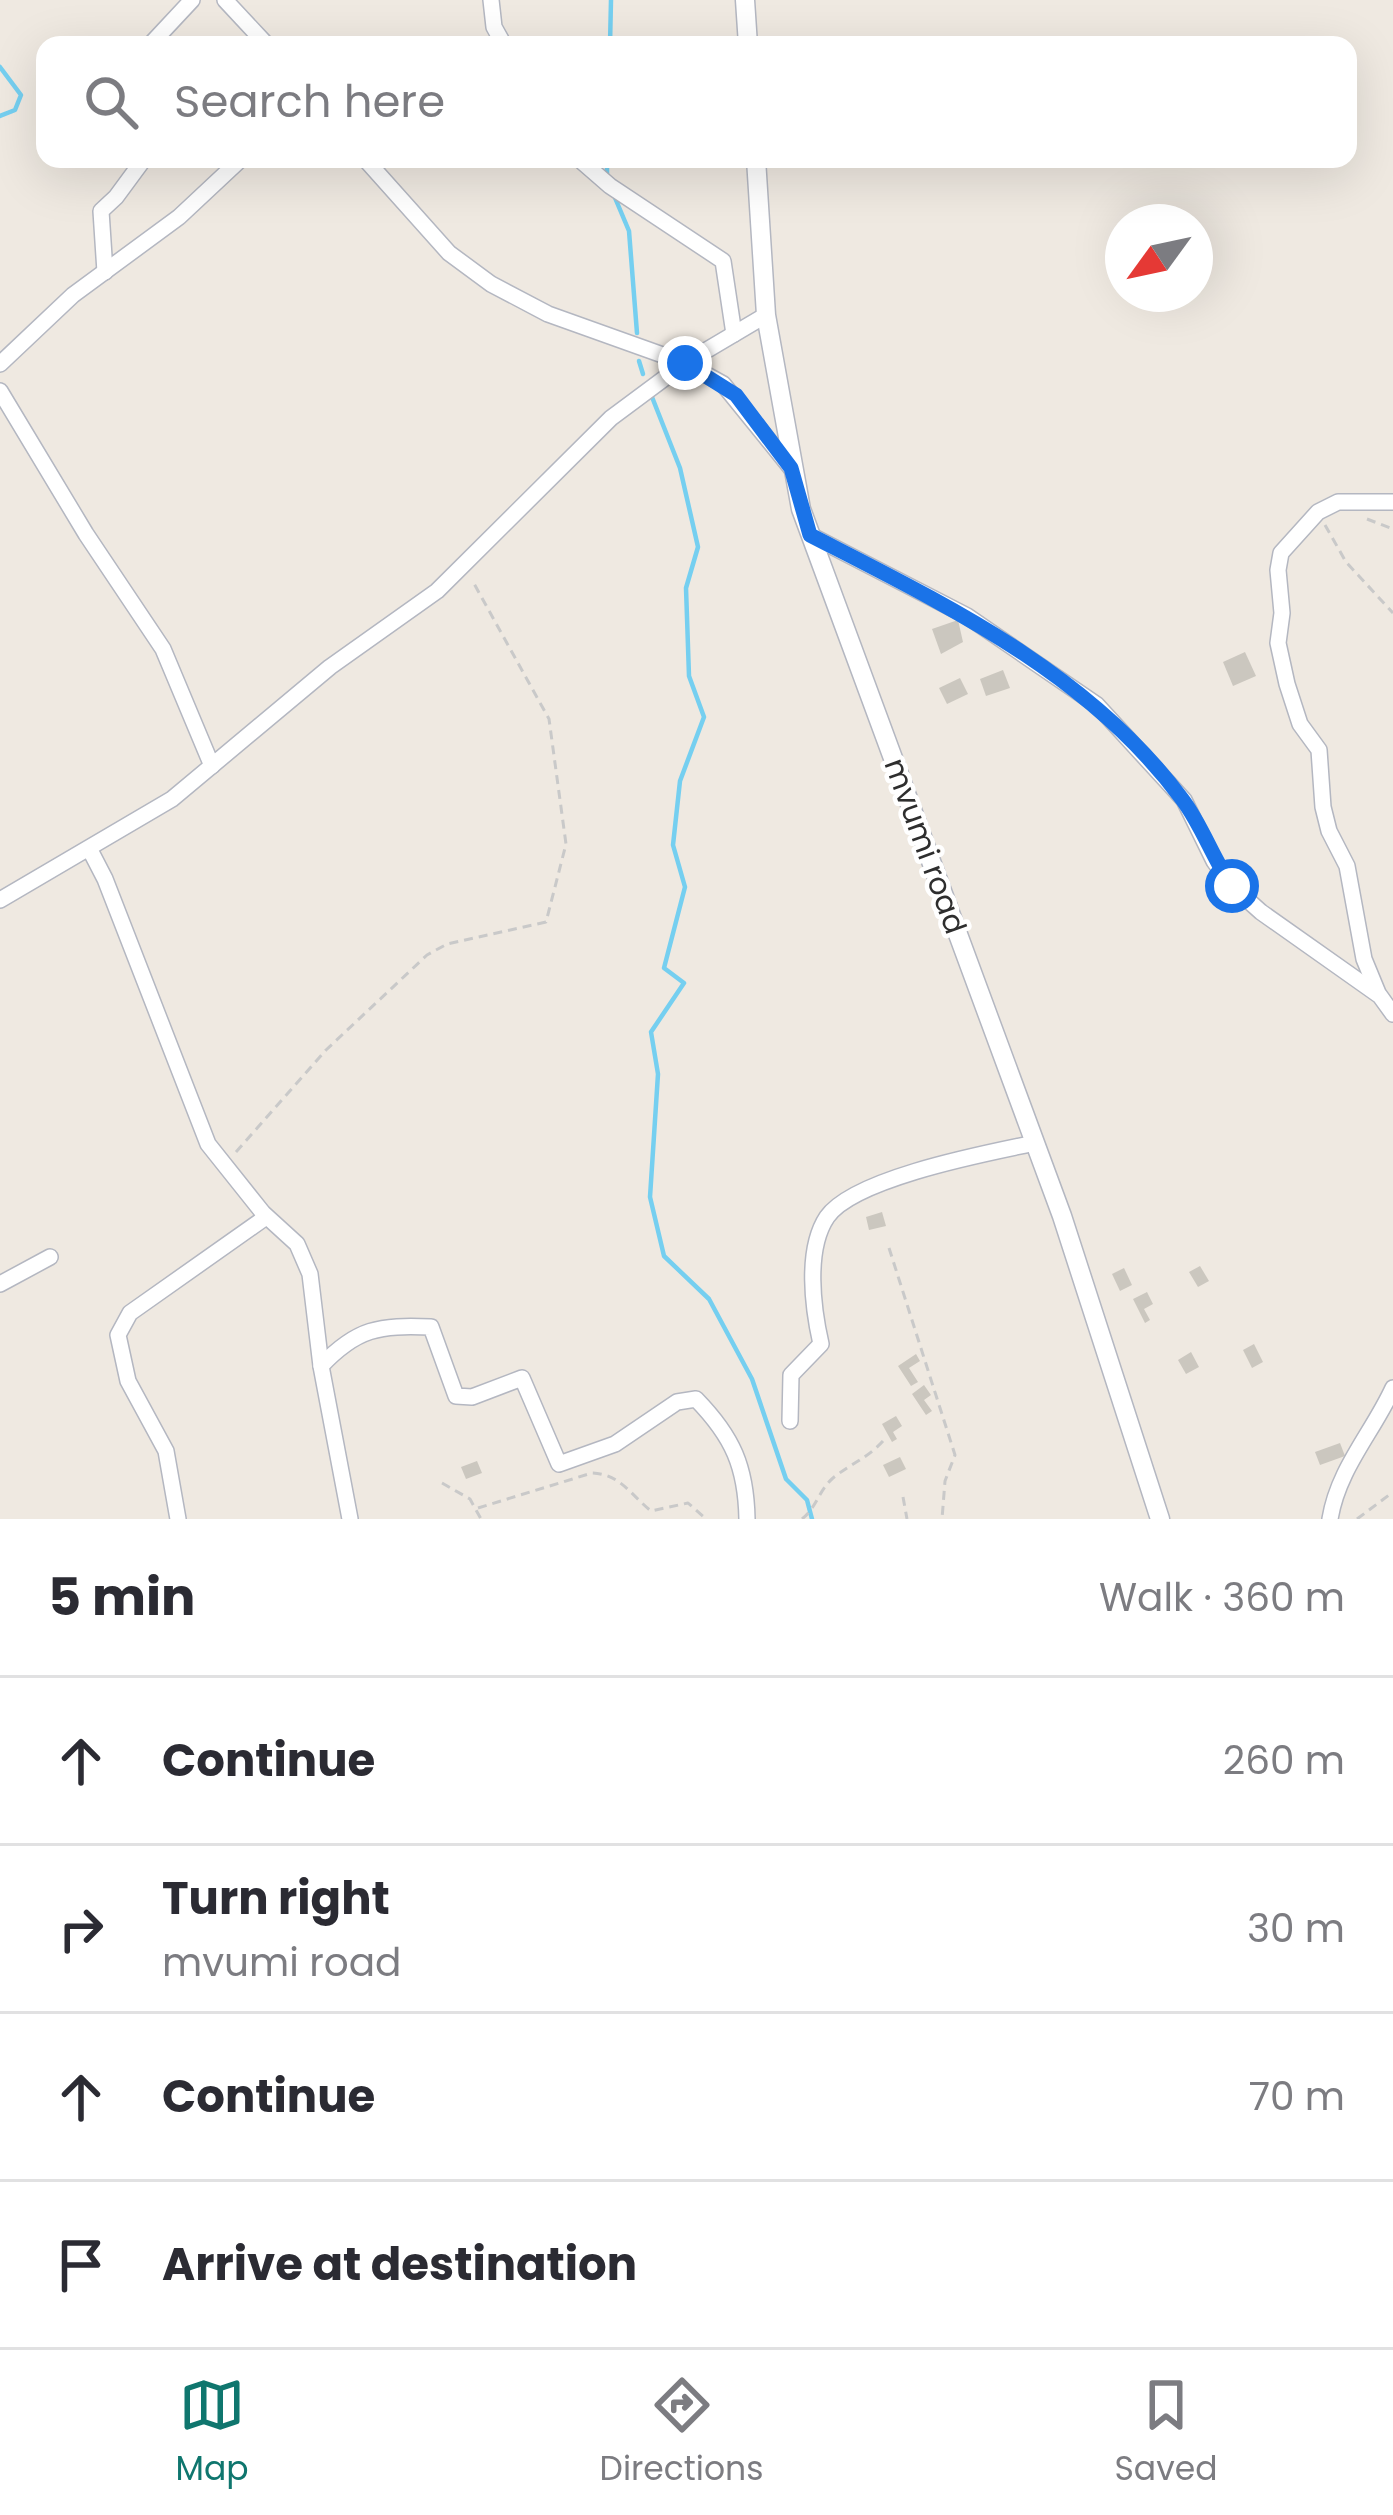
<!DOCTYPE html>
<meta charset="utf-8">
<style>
:root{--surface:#fff;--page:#f7f7f7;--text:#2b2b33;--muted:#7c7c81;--line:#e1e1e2;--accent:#0f766e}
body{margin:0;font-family:Poppins,sans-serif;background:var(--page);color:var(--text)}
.compass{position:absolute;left:1105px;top:204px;width:108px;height:108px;border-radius:50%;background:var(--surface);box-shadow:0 12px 48px #0002;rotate:237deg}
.stop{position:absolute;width:36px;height:36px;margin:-27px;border:9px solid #1a73e8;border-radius:50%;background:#fff}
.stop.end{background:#1a73e8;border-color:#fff;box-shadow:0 3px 12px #0008}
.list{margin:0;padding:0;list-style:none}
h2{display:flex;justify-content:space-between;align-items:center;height:156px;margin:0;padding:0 48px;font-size:51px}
h2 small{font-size:39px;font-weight:400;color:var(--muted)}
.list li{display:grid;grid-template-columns:78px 1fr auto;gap:36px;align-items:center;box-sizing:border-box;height:168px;padding:0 48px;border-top:3px solid var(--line)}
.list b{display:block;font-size:45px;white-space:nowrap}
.list p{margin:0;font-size:39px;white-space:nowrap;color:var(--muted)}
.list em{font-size:39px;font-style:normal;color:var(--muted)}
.icon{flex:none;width:66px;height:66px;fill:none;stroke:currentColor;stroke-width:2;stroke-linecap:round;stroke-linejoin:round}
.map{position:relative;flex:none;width:1393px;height:1519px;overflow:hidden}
.search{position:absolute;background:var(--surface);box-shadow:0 12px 48px #0002;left:36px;right:36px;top:36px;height:132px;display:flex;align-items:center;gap:30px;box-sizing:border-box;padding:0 42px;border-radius:24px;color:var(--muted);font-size:45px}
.sheet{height:828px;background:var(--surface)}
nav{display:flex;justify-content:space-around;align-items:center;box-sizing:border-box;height:168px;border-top:3px solid var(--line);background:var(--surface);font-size:33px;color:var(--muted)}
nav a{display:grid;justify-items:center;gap:6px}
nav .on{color:var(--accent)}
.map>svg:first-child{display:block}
</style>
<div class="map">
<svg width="1393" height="1519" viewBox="0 0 1393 1519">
<rect width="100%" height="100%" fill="#efe9e1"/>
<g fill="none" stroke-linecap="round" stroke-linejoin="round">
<g stroke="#75cff0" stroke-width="4.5">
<polyline points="610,45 611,0"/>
<polyline points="0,67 21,95 15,110 0,116"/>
<polyline points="607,159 607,177"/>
<polyline points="613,193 629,231 637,333"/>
<polyline points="639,361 643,374"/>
<polyline points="652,397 680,468 698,547 686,588 689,676 704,717 680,781 673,845 685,887 664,968 684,983 651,1032 658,1074 650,1197 664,1256 709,1299 752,1379 786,1479 807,1500 812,1519"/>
</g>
</g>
<g fill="#cbc7bf">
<polygon points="958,620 963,642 941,654 932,629"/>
<polygon points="1245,652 1256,676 1233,686 1223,662"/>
<polygon points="1003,670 1010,688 986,696 980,679"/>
<polygon points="960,678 968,694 947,704 939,688"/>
<polygon points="882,1212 886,1226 869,1230 866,1217"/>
<polygon points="1200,1266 1209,1281 1198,1287 1189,1272"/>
<polygon points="1124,1268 1132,1285 1120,1291 1112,1274"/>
<polygon points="1147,1292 1153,1304 1144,1309 1150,1320 1145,1323 1133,1299"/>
<polygon points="1254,1344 1263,1362 1252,1368 1243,1350"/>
<polygon points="1191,1352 1199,1367 1186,1374 1178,1360"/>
<polygon points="916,1354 920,1361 909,1368 918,1382 911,1386 898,1366"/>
<polygon points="924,1385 931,1395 924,1400 932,1411 926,1415 912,1394"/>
<polygon points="896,1416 902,1426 893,1432 897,1439 892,1442 882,1424"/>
<polygon points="1340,1443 1345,1456 1320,1465 1315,1452"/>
<polygon points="900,1457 906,1469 889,1477 883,1465"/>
<polygon points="477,1461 482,1473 466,1479 461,1467"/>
</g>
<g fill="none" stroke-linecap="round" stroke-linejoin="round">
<defs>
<g id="minor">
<polyline points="225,0 267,45"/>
<polyline points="491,0 494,27 504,45"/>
<polyline points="150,45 192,0"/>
<polyline points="365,159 449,253 491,284 548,314 685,363 723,384 791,468"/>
<polyline points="579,159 610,186 723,261 734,334"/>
<polyline points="105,272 101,211 116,197 144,159"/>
<polyline points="0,364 73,295 179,217 241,159"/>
<polyline points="0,391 86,534 163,649 212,766"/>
<polyline points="810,535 967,616 1097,705 1184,800 1214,861 1232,886 1261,912 1380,996 1393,1014"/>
<polyline points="90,850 105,879 208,1144 263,1213 297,1244 310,1274 321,1366"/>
<polyline points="0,900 172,799 330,667 437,591 611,418 685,363 766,315"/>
<polyline points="1378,993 1364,959 1347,866 1329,831 1323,807 1319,750 1300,724 1287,684 1278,643 1282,613 1278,570 1281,553 1318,512 1338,502 1393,502"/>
<polyline points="0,1284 50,1257"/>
<path d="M790,1421l1,-46 30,-31c-8,-35 -16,-94 6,-127 27,-39 160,-64 208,-74"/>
<polyline points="178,1519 166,1451 128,1381 118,1335 130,1313 266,1217"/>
<path d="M350,1519l-29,-153c36,-38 58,-41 110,-39l25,69 16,1 50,-19 37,86 56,-20 62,-42 19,-3c37,38 50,68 51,120"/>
<path d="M1330,1519c8,-50 43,-87 63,-131"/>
</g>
<g id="tertiary">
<polyline points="745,0 748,45"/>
<polyline points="756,159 766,315 801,509 1062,1216 1160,1519"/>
</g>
</defs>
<use href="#minor" stroke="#b4b7c1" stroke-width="18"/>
<use href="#tertiary" stroke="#b4b7c1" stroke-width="21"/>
<g stroke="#c9c9c9" stroke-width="3" stroke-dasharray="9 6" stroke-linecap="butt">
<polyline points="1367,519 1393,529"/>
<polyline points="1325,525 1346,562 1393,613"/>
<polyline points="236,1152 326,1050 427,955 447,944 546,922 566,844 549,719 472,580"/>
<polyline points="889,1248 955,1455 945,1481 942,1519"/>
<polyline points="442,1483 470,1499 481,1519"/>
<polyline points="903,1497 907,1519"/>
<path d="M478,1508l114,-35c28,1 38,21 59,38l37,-8 18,16"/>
<path d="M802,1519c15,-12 17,-29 31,-41 17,-14 35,-20 50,-37"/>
<polyline points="1357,1519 1393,1492"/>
</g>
<use href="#minor" stroke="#fff" stroke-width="15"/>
<use href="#tertiary" stroke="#fff" stroke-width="18"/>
</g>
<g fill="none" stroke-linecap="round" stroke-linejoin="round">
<path stroke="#1a73e8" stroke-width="15" d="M685,363l51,32 55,73 19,67c136,70 279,138 372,264 20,26 31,60 50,87"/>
</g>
<g text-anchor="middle" stroke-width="9" stroke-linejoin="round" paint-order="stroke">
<g font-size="30" fill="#2e2e2e" stroke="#fff">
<text transform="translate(925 846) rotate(70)" y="10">mvumi road</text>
</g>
</g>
</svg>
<svg class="compass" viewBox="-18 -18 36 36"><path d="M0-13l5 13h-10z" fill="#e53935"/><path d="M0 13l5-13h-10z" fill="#7c7c81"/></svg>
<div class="stop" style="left:1232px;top:886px"></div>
<div class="stop end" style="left:685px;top:363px"></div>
<div class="search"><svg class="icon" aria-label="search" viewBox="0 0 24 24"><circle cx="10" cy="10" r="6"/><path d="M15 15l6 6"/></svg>Search here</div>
</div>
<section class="sheet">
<h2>5 min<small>Walk · 360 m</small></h2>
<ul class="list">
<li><svg class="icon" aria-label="ahead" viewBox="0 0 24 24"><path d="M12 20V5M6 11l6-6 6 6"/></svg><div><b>Continue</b></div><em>260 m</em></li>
<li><svg class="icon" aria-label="right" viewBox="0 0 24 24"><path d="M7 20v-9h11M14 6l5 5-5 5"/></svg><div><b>Turn right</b><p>mvumi road</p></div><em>30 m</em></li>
<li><svg class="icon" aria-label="ahead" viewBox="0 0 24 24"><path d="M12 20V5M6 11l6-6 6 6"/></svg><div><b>Continue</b></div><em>70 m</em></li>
<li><svg class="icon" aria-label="arrive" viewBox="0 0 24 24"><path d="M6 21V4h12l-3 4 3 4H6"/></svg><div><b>Arrive at destination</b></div></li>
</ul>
</section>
<nav>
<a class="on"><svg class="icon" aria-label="map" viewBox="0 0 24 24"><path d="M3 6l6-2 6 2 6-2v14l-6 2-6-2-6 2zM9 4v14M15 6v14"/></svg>Map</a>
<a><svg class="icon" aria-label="directions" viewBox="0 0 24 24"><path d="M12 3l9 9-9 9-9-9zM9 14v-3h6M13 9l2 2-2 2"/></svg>Directions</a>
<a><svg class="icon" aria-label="saved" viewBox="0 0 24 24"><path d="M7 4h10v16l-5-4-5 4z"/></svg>Saved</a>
</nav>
